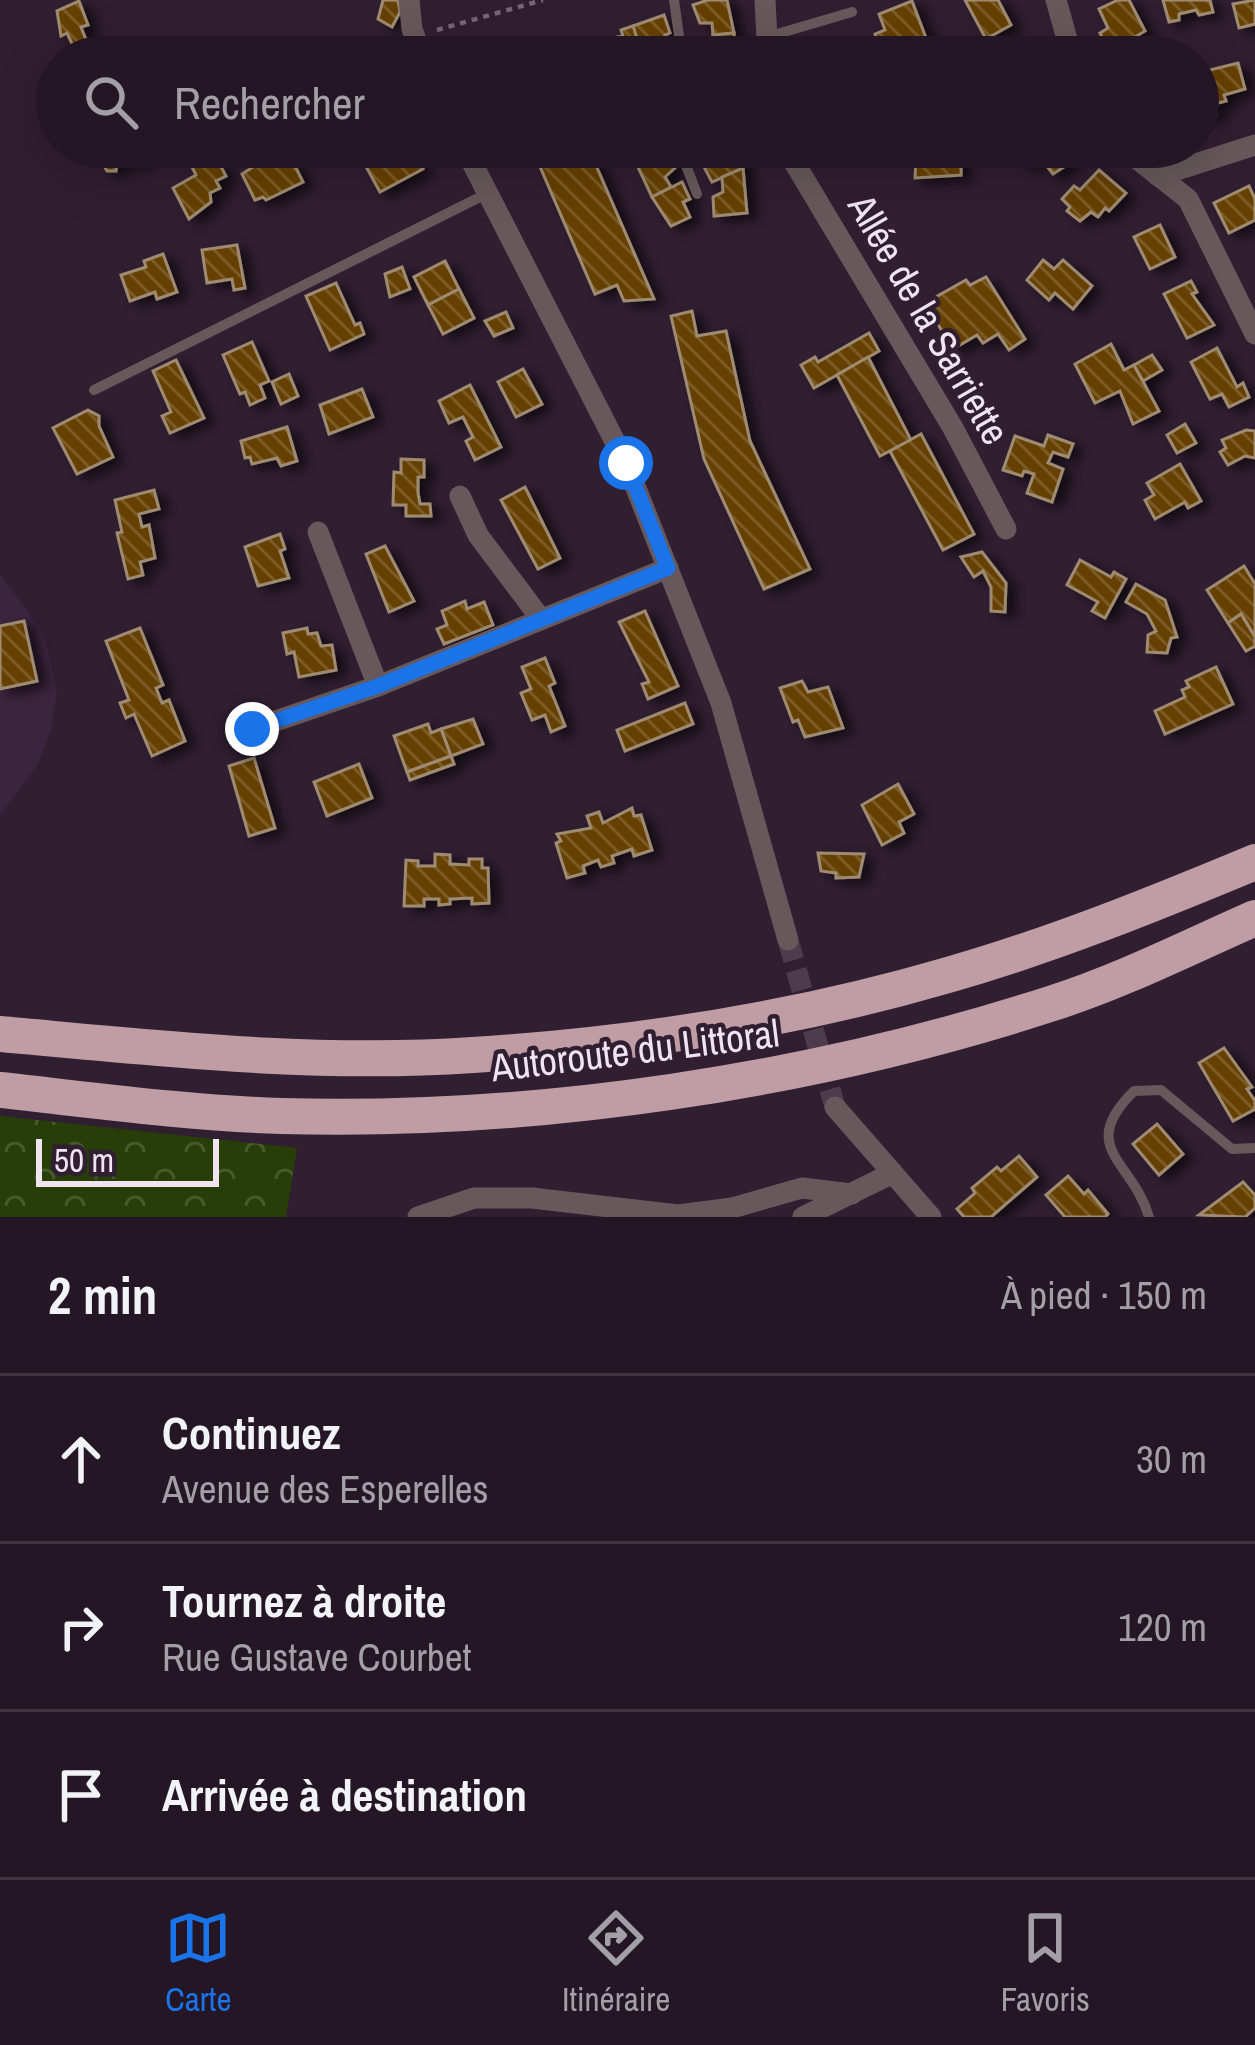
<!DOCTYPE html>
<html lang="fr">
<meta charset="utf-8">
<style>
:root{--surface:#241625;--page:#302332;--text:#f1f3f6;--muted:#a39fa7;--line:#413542;--accent:#1a73e8}
body{margin:0;font-family:"Archivo Narrow",sans-serif;background:var(--page);color:var(--text)}
.scale{position:absolute;left:36px;bottom:30px;width:183px;box-sizing:border-box;padding-left:12px;border:6px solid #f0e4f1;border-top:0;font-size:33px;line-height:42px;white-space:nowrap;color:#f0e4f1;-webkit-text-stroke:9px #301e31;paint-order:stroke}
.stop{position:absolute;width:36px;height:36px;margin:-27px;border:9px solid #1a73e8;border-radius:50%;background:#fff}
.stop.end{background:#1a73e8;border-color:#fff;box-shadow:0 3px 12px #0008}
.list{margin:0;padding:0;list-style:none}
h2{display:flex;justify-content:space-between;align-items:center;height:156px;margin:0;padding:0 48px;font-size:51px}
h2 small{font-size:39px;font-weight:400;color:var(--muted)}
.list li{display:grid;grid-template-columns:78px 1fr auto;gap:36px;align-items:center;box-sizing:border-box;height:168px;padding:0 48px;border-top:3px solid var(--line)}
.list b{display:block;font-size:45px;white-space:nowrap}
.list p{margin:0;font-size:39px;white-space:nowrap;color:var(--muted)}
.list em{font-size:39px;font-style:normal;color:var(--muted)}
.icon{flex:none;width:66px;height:66px;fill:none;stroke:currentColor;stroke-width:2;stroke-linecap:round;stroke-linejoin:round}
.map{position:relative;flex:none;width:1255px;height:1217px;overflow:hidden}
.search{position:absolute;background:var(--surface);box-shadow:0 12px 48px #0002;left:36px;right:36px;top:36px;height:132px;display:flex;align-items:center;gap:30px;box-sizing:border-box;padding:0 42px;border-radius:66px;color:var(--muted);font-size:45px}
.sheet{height:660px;background:var(--surface)}
nav{display:flex;justify-content:space-around;align-items:center;box-sizing:border-box;height:168px;border-top:3px solid var(--line);background:var(--surface);font-size:33px;color:var(--muted)}
nav a{display:grid;justify-items:center;gap:6px}
nav .on{color:var(--accent)}
.map>svg:first-child{display:block}
</style>
<div class="map">
<svg width="1255" height="1217" viewBox="0 0 1255 1217">
<defs>
<pattern id="forest-crowns" width="20" height="18" patternUnits="userSpaceOnUse" patternTransform="scale(3)"><rect width="20" height="18" fill="#283e08"/><path d="M2 6a3 3 0 1 1 6 0M12 15a3 3 0 1 1 6 0" fill="none" stroke="#485a2c"/></pattern>
<pattern id="building-back-hatch" width="6" height="6" patternUnits="userSpaceOnUse" patternTransform="scale(3)"><rect width="6" height="6" fill="#654103"/><path d="M-1 5l2 2M0 0l6 6M5-1l2 2" fill="none" stroke="#7b5c28"/></pattern>
<filter id="shadow"><feDropShadow dx="9" dy="5" stdDeviation="6" flood-color="#0009"/></filter>
</defs>
<rect width="100%" height="100%" fill="#301e31"/>
<polygon fill="#3b243d" points="0,574 43,632 57,689 52,728 38,764 0,815"/>
<polygon fill="url(#forest-crowns)" points="0,1116 297,1148 286,1217 0,1217"/>
<g fill="url(#building-back-hatch)" stroke="#9f8b72" stroke-width="3" filter="url(#shadow)">
<polygon points="383,0 398,0 400,12 392,27 378,19"/>
<polygon points="708,0 727,0 734,33 713,35 712,23 700,23 693,5"/>
<polygon points="965,0 998,0 1011,25 986,39"/>
<polygon points="1118,0 1129,0 1145,31 1135,37 1139,45 1112,57 1100,33 1108,28 1099,9"/>
<polygon points="1163,0 1210,0 1213,12 1199,15 1196,10 1179,14 1179,20 1169,22"/>
<polygon points="1255,0 1255,24 1239,28 1233,4"/>
<polygon points="79,1 88,25 81,27 88,45 75,50 67,33 61,36 57,11"/>
<polygon points="912,1 929,46 915,52 912,42 882,54 875,34 885,30 879,14"/>
<polygon points="664,15 670,33 665,35 670,50 650,57 646,46 640,48 633,26"/>
<polygon points="633,26 640,48 625,53 626,57 604,57 601,40 623,36 621,30"/>
<polygon points="734,33 735,57 702,57 702,53 714,48 713,35"/>
<polygon points="837,40 839,46 853,40 860,57 803,57 802,53"/>
<polygon points="1238,63 1245,89 1224,95 1226,101 1214,104 1216,115 1204,118 1198,73"/>
<polygon points="94,147 137,147 144,161 117,163 116,171 107,171"/>
<polygon points="389,147 411,147 423,169 380,192 363,161"/>
<polygon points="575,147 588,147 654,299 624,301 617,285 595,294 538,162"/>
<polygon points="705,147 741,147 743,168 712,182 703,165 710,162"/>
<polygon points="930,147 962,147 961,175 915,178 916,159 927,156"/>
<polygon points="1010,147 1063,147 1073,161 1053,174 1040,157 1025,166"/>
<polygon points="281,149 288,164 293,162 303,182 266,200 263,197 255,200 242,174"/>
<polygon points="667,151 675,168 665,177 671,187 652,197 637,165"/>
<polygon points="214,154 226,176 216,181 220,188 210,193 211,202 189,219 173,188 196,175 191,165"/>
<polygon points="743,168 747,213 714,216 713,197 723,192 722,177"/>
<polygon points="1099,170 1126,193 1109,211 1105,208 1098,217 1091,212 1080,221 1067,211 1070,207 1062,199 1074,186 1080,190"/>
<polygon points="682,182 690,199 683,202 690,217 671,226 652,197"/>
<polygon points="1249,186 1255,199 1255,220 1229,233 1214,203"/>
<polygon points="1160,225 1175,257 1150,269 1134,237"/>
<polygon points="237,245 245,288 234,290 232,279 207,283 202,250"/>
<polygon points="163,254 177,292 157,299 155,292 130,301 121,275 146,267 144,261"/>
<polygon points="1043,260 1054,269 1063,260 1092,286 1073,309 1055,293 1049,300 1027,280"/>
<polygon points="445,261 459,289 428,305 414,277"/>
<polygon points="402,267 410,289 390,297 385,274"/>
<polygon points="986,277 1025,339 1009,350 998,334 983,343 977,335 953,349 925,303 966,280 970,285"/>
<polygon points="1191,281 1197,292 1192,294 1214,325 1187,338 1164,294"/>
<polygon points="336,283 355,325 360,323 364,334 330,350 306,296"/>
<polygon points="459,289 474,318 443,334 428,305"/>
<polygon points="692,311 697,336 726,331 750,441 810,569 764,589 704,459 671,316"/>
<polygon points="506,312 513,328 494,336 485,321"/>
<polygon points="869,333 879,351 814,388 801,365 815,357 818,362"/>
<polygon points="252,342 269,381 260,385 265,398 250,405 245,392 240,394 223,355"/>
<polygon points="1111,344 1124,370 1134,365 1159,411 1133,424 1120,391 1095,403 1075,364"/>
<polygon points="1217,348 1237,387 1243,383 1249,397 1229,407 1222,394 1210,399 1191,362"/>
<polygon points="1152,355 1162,370 1143,381 1134,365"/>
<polygon points="868,357 911,440 880,456 837,375"/>
<polygon points="176,360 204,418 170,433 162,416 171,412 153,371"/>
<polygon points="523,369 542,404 516,417 498,382"/>
<polygon points="289,374 298,396 281,404 272,382"/>
<polygon points="470,385 501,447 475,460 466,441 473,437 463,417 449,423 439,401"/>
<polygon points="362,389 373,417 329,434 320,405"/>
<polygon points="88,410 99,416 99,426 113,457 77,474 53,428"/>
<polygon points="1185,424 1196,443 1177,453 1167,435"/>
<polygon points="287,427 297,461 281,466 277,458 252,464 250,457 245,458 241,441"/>
<polygon points="1246,430 1255,431 1255,458 1245,456 1228,465 1220,452 1226,448 1222,440"/>
<polygon points="921,434 974,534 943,550 890,451"/>
<polygon points="1048,435 1073,444 1068,457 1053,452 1048,463 1063,469 1052,502 1027,493 1034,474 1024,471 1022,476 1003,470 1015,436 1044,446"/>
<polygon points="401,459 424,460 424,477 418,477 418,493 420,504 430,504 431,516 406,516 406,505 393,505 394,472 401,473"/>
<polygon points="1180,464 1201,501 1188,508 1185,502 1155,519 1145,500 1154,495 1147,483"/>
<polygon points="525,487 560,558 538,569 501,500"/>
<polygon points="154,490 159,509 139,514 142,527 149,525 155,558 140,562 143,575 128,579 117,533 122,532 115,500"/>
<polygon points="280,534 285,549 280,551 289,578 258,586 245,547"/>
<polygon points="385,546 414,601 389,612 366,554"/>
<polygon points="982,552 1006,583 1005,612 991,611 991,587 983,571 974,577 961,557"/>
<polygon points="1080,560 1111,577 1114,572 1126,579 1105,618 1092,611 1098,602 1067,585"/>
<polygon points="1244,566 1255,584 1255,637 1241,614 1228,623 1207,590"/>
<polygon points="1136,584 1165,600 1177,637 1171,638 1167,653 1147,652 1148,635 1156,631 1147,614 1126,602"/>
<polygon points="465,601 467,609 484,602 493,625 444,644 437,629 447,625 442,611"/>
<polygon points="645,611 678,686 648,699 642,684 649,682 619,622"/>
<polygon points="1241,614 1255,637 1255,646 1246,651 1228,623"/>
<polygon points="24,621 37,681 0,689 0,626"/>
<polygon points="140,628 163,685 156,688 162,703 169,700 185,741 152,756 134,714 126,718 120,703 129,700 106,641"/>
<polygon points="307,628 308,634 317,633 321,646 332,645 336,670 299,677 294,652 287,654 283,633"/>
<polygon points="545,658 555,683 549,686 565,726 551,732 545,715 532,720 521,693 531,689 522,667"/>
<polygon points="1216,667 1233,704 1165,734 1155,711 1185,697 1182,690 1189,687 1186,681"/>
<polygon points="802,681 808,692 828,687 843,728 805,737 798,720 793,722 780,688"/>
<polygon points="685,703 693,724 625,751 617,730"/>
<polygon points="473,719 483,744 451,756 441,729"/>
<polygon points="428,724 431,733 441,729 451,756 407,772 394,736"/>
<polygon points="451,756 454,764 410,780 407,772"/>
<polygon points="254,758 275,828 249,836 229,766"/>
<polygon points="359,764 372,798 327,816 314,782"/>
<polygon points="898,784 914,814 899,822 904,833 882,845 862,805"/>
<polygon points="632,808 634,816 641,815 652,850 634,856 632,849 612,856 614,863 601,867 598,860 583,866 585,873 567,878 556,843 561,841 557,834 591,828 587,816 599,812 603,823"/>
<polygon points="818,853 864,854 859,877 836,878 836,873 821,871"/>
<polygon points="435,854 450,855 450,864 469,865 469,859 482,859 482,868 488,868 489,903 472,904 472,898 450,899 450,904 439,905 439,899 424,899 424,906 404,906 406,860 418,861 418,866 435,866"/>
<polygon points="1224,1048 1252,1087 1247,1089 1255,1101 1255,1109 1233,1121 1199,1063"/>
<polygon points="1157,1124 1183,1154 1159,1175 1133,1144"/>
<polygon points="1019,1156 1037,1177 991,1217 964,1217 957,1209 975,1193 972,1188 997,1167 1001,1171"/>
<polygon points="1068,1176 1084,1194 1088,1190 1108,1214 1105,1217 1065,1217 1046,1195"/>
<polygon points="1243,1182 1255,1195 1255,1208 1245,1217 1199,1215"/>
</g>
<g fill="none" stroke-linecap="round" stroke-linejoin="round">
<polyline stroke="#4d3c4e" stroke-width="21" stroke-dasharray="21 10" stroke-linecap="butt" points="788,940 835,1107"/>
<polyline stroke="#756576" stroke-width="4.5" stroke-dasharray="6 6" stroke-linecap="butt" points="437,30 543,0"/>
<g stroke="#66585b" stroke-width="10">
<polyline points="674,0 682,57"/>
<polyline points="767,37 852,12"/>
<polyline points="679,147 697,194"/>
<polyline points="94,390 488,193"/>
<path d="M1149,1217c-16,-56 -73,-69 -15,-126l27,-1 71,59 23,-1"/>
</g>
<g stroke="#66585b" stroke-width="21">
<polyline points="409,0 412,29 422,57"/>
<polyline points="765,0 768,57"/>
<polyline points="1056,0 1072,57"/>
<polyline points="464,147 626,463 721,703 788,940"/>
<polyline points="785,147 953,428 1006,529"/>
<polyline points="1122,147 1188,199 1255,334"/>
<polyline points="1158,176 1255,145"/>
<polyline points="460,496 478,535 541,619"/>
<polyline points="318,532 378,686"/>
<polyline points="252,729 378,686 668,568"/>
<polyline points="835,1107 931,1217"/>
<polyline points="418,1217 474,1198 532,1198 678,1215 732,1208 802,1188 852,1194"/>
<polyline points="803,1217 893,1173"/>
</g>
<g stroke="#c09ca5" stroke-width="36">
<path d="M0,1034c156,14 315,32 473,21 159,-10 321,-35 475,-80 105,-30 206,-71 307,-113"/>
<path d="M0,1090c93,10 187,23 281,26 256,7 529,-34 772,-113 69,-22 136,-56 202,-85"/>
</g>
</g>
<g fill="none" stroke-linecap="round" stroke-linejoin="round">
<polyline stroke="#1a73e8" stroke-width="15" points="252,729 378,686 668,568 626,463"/>
</g>
<g text-anchor="middle" stroke-width="9" stroke-linejoin="round" paint-order="stroke">
<g font-size="39" fill="#f0e4f1" stroke="#301e31">
<text transform="translate(929 319) rotate(60)" y="14">Allée de la Sarriette</text>
<text transform="translate(635 1050) rotate(-7)" y="14">Autoroute du Littoral</text>
</g>
</g>
</svg>
<div class="scale">50 m</div>
<div class="stop" style="left:626px;top:463px"></div>
<div class="stop end" style="left:252px;top:729px"></div>
<div class="search"><svg class="icon" aria-label="search" viewBox="0 0 24 24"><circle cx="10" cy="10" r="6"/><path d="M15 15l6 6"/></svg>Rechercher</div>
</div>
<section class="sheet">
<h2>2 min<small>À pied · 150 m</small></h2>
<ul class="list">
<li><svg class="icon" aria-label="ahead" viewBox="0 0 24 24"><path d="M12 20V5M6 11l6-6 6 6"/></svg><div><b>Continuez</b><p>Avenue des Esperelles</p></div><em>30 m</em></li>
<li><svg class="icon" aria-label="right" viewBox="0 0 24 24"><path d="M7 20v-9h11M14 6l5 5-5 5"/></svg><div><b>Tournez à droite</b><p>Rue Gustave Courbet</p></div><em>120 m</em></li>
<li><svg class="icon" aria-label="arrive" viewBox="0 0 24 24"><path d="M6 21V4h12l-3 4 3 4H6"/></svg><div><b>Arrivée à destination</b></div></li>
</ul>
</section>
<nav>
<a class="on"><svg class="icon" aria-label="map" viewBox="0 0 24 24"><path d="M3 6l6-2 6 2 6-2v14l-6 2-6-2-6 2zM9 4v14M15 6v14"/></svg>Carte</a>
<a><svg class="icon" aria-label="directions" viewBox="0 0 24 24"><path d="M12 3l9 9-9 9-9-9zM9 14v-3h6M13 9l2 2-2 2"/></svg>Itinéraire</a>
<a><svg class="icon" aria-label="saved" viewBox="0 0 24 24"><path d="M7 4h10v16l-5-4-5 4z"/></svg>Favoris</a>
</nav>
